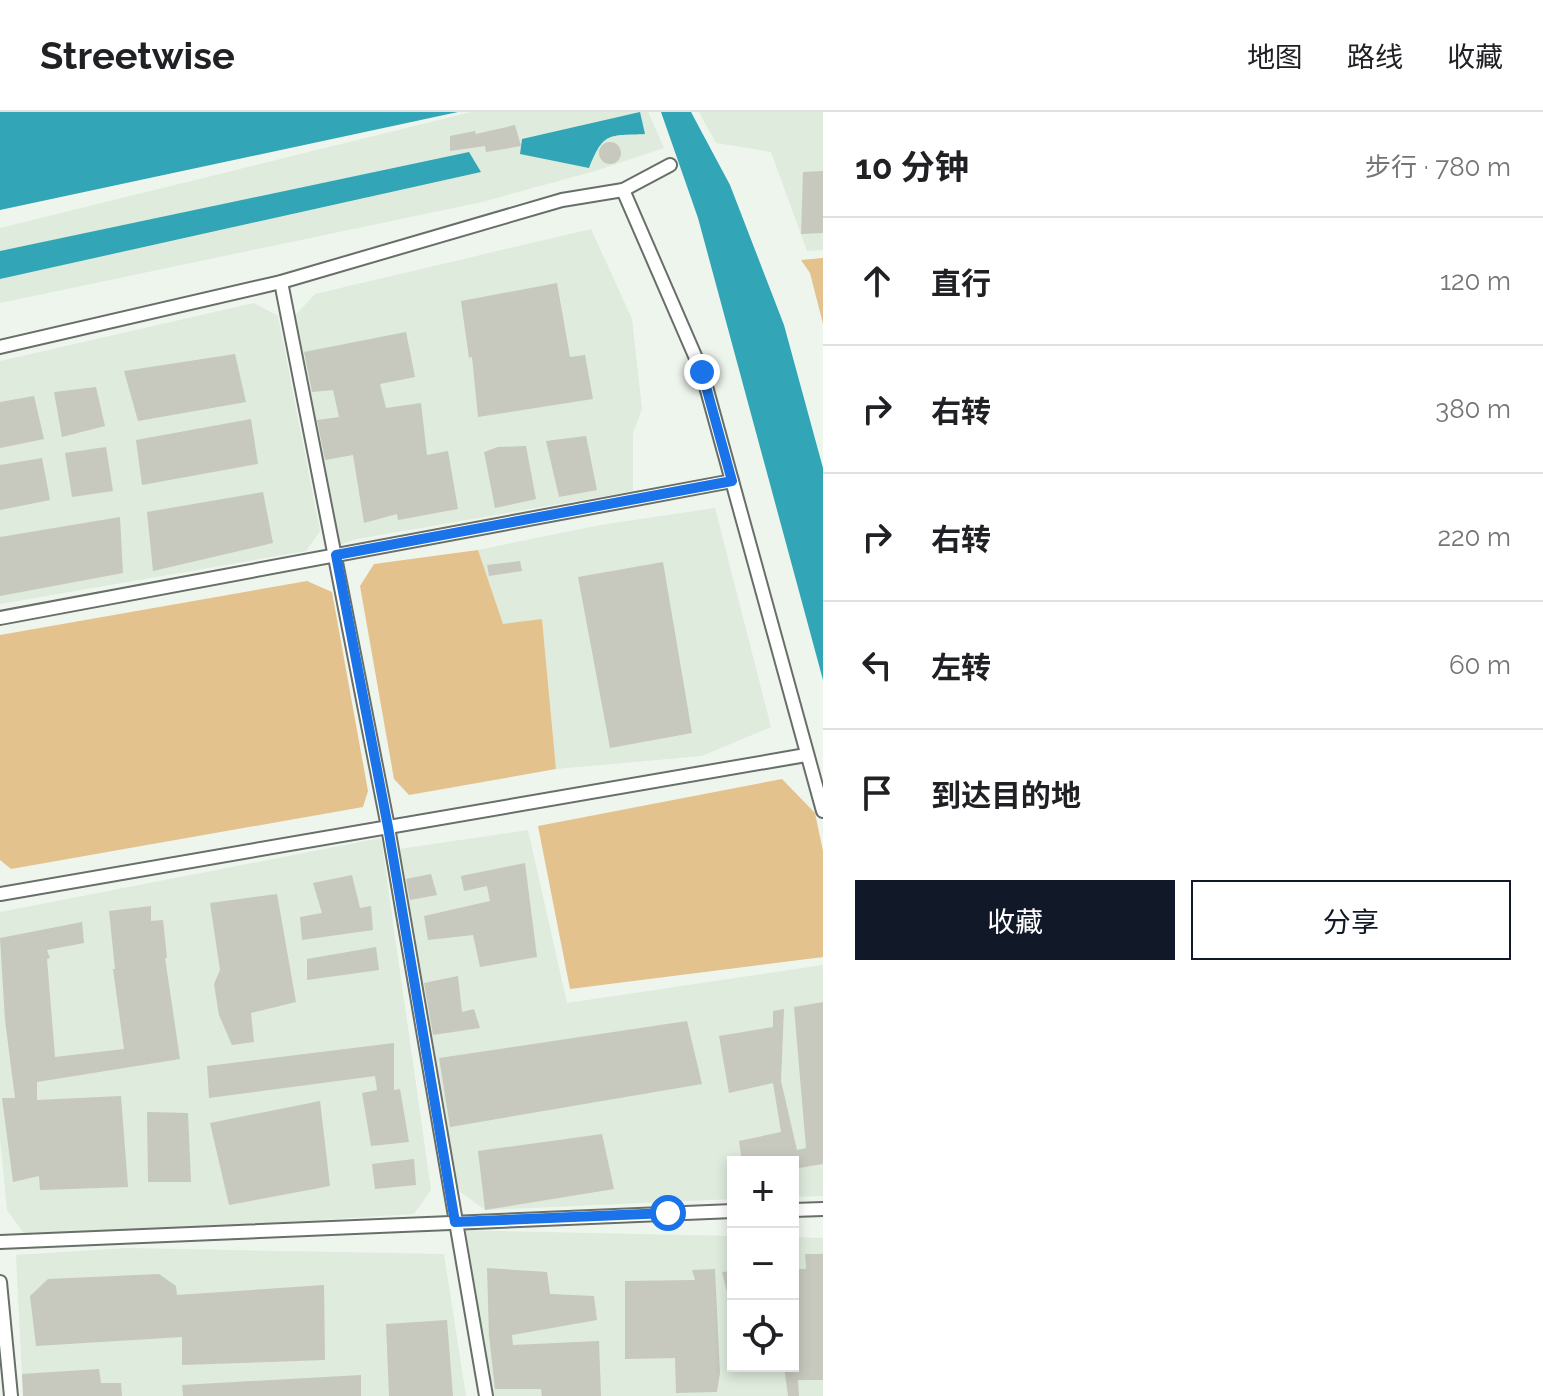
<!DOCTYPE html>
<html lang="zh">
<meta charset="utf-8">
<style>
:root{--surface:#fff;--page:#f6f6f6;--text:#202124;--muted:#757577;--line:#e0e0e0;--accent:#111827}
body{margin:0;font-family:Raleway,"Noto Sans SC",sans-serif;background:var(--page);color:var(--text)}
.controls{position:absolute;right:24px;bottom:24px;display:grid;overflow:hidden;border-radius:0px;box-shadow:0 4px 12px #0003}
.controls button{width:72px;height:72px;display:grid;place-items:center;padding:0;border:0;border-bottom:2px solid var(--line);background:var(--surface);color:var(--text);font:40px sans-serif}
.stop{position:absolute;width:24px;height:24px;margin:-18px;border:6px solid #1a73e8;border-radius:50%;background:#fff}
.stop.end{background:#1a73e8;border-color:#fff;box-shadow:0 2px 8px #0008}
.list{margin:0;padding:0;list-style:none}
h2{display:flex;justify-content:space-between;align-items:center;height:104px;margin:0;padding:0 32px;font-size:34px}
h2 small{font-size:26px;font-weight:400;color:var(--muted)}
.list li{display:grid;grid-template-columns:52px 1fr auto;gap:24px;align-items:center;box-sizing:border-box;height:128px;padding:0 32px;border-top:2px solid var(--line)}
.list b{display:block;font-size:30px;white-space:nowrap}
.list em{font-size:26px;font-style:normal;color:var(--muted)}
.actions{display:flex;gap:16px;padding:24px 32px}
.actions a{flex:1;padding:18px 0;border:2px solid var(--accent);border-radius:0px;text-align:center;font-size:28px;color:var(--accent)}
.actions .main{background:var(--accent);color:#fff}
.icon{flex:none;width:44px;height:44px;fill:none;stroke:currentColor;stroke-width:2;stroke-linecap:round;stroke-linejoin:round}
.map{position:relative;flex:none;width:823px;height:1284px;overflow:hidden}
header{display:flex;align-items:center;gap:48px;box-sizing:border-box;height:112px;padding:0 40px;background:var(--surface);border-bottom:2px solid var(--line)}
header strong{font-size:38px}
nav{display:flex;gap:44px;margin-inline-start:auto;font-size:28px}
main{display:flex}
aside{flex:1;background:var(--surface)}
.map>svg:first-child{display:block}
</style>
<header>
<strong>Streetwise</strong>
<nav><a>地图</a><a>路线</a><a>收藏</a></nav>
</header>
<main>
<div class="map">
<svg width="823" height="1284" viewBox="0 0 823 1284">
<rect width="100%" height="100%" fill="#eef5ed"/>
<g fill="#deebdd">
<polygon points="471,0 648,0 664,36 595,59 482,90 0,191 0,116"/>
<polygon points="699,0 823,0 823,138 807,139 771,40 716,31"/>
<polygon points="591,117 632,207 642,297 633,321 633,379 357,427 339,433 289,210 315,182"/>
<polygon points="254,191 278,204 320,419 306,439 0,492 0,249"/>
<polygon points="715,396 771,615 702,644 556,657 542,507 503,513 478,438 600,413"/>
<polygon points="528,718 567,891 823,853 823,1084 793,1085 793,1050 733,1050 733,1087 485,1098 459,1079 392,738"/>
<polygon points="381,726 431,1078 414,1102 27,1126 7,1098 0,1027 0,800"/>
<polygon points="456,1118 733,1124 733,1254 793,1254 793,1125 823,1126 823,1284 489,1284"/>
<polygon points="127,1136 444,1142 466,1284 23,1284 16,1143"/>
</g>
<g fill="#e4c28e">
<polygon points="823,146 823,212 810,161 801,148"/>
<polygon points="478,438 503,512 542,507 556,657 409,683 394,667 360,474 374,452"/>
<polygon points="307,469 332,480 368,679 363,695 11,757 0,748 0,523"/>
<polygon points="782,667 815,701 823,739 823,845 570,877 538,714"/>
</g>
<g fill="#32a6b6">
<polygon points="0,0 458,0 0,98"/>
<path d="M640,0l5,22c-37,2 -41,-3 -56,34l-69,-14 2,-15z"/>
<polygon points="661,0 691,0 730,73 784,213 823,356 823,568 698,106"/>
<polygon points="469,40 481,60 0,167 0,139"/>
</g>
<g fill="#c7c8be">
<polygon points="515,13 521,34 486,40 485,34 450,39 450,24 475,19 476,22"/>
<circle cx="610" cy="41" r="11"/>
<polygon points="823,59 823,121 801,122 803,60"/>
<polygon points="557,171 570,245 585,243 593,287 478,305 472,245 469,246 461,189"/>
<polygon points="406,220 415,265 380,272 386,296 421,291 427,343 448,339 458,397 398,408 397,402 364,411 353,343 325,348 317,308 339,305 333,278 312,280 304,240"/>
<polygon points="235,242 246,290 138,309 124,259"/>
<polygon points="96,275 105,314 62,325 54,280"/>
<polygon points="34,284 44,327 0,336 0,290"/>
<polygon points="251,307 258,352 142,373 136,328"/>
<polygon points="586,324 597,378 559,385 546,329"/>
<polygon points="526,334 536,387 495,396 484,340 498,335"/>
<polygon points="106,335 113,379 72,385 65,341"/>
<polygon points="42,346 50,388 0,398 0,353"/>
<polygon points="263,380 273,431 153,459 147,400"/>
<polygon points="120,405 123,461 0,484 0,425"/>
<polygon points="520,449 522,459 489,464 487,453"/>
<polygon points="663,450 692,621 610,636 578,465"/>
<polygon points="525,751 537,845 480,855 473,823 428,828 424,804 490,789 487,774 464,779 461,764"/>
<polygon points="431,762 437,783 410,788 406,767"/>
<polygon points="352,763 360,796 371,794 373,818 302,828 300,805 322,801 313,771"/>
<polygon points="277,782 296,890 251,901 254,930 232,933 219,903 214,872 220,858 210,791"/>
<polygon points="151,794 151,809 163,808 167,846 165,846 180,947 37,970 37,988 121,984 128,1075 40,1078 39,1064 13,1070 2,986 15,986 5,908 0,826 82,810 84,831 47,838 50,846 47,847 55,945 124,937 113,857 115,857 109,799"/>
<polygon points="376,835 379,858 307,868 307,847"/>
<polygon points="458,864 462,900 474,897 480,916 433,923 424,871"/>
<polygon points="823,890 823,1052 793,1057 793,1050 742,1050 739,1029 781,1020 773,971 729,981 719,924 773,915 773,899 784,897 781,969 797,1038 806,1036 794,895"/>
<polygon points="687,909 702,972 450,1015 439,946"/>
<polygon points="394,931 394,978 400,977 409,1030 371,1034 362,981 377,978 375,964 209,986 207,954"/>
<polygon points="320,989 330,1074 229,1093 210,1011"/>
<polygon points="147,1000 188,1001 191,1070 148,1070"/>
<polygon points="602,1022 614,1077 485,1098 478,1039"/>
<polygon points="414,1047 416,1073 375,1077 372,1052"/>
<polygon points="805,1142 823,1142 823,1268 798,1268 799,1284 788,1284 784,1254 793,1254 793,1157 806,1157"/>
<polygon points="487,1156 547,1160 550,1182 594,1184 597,1208 512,1223 513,1233 599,1229 601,1284 542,1284 541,1277 495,1277 489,1224"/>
<polygon points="715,1157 720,1261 717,1280 676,1281 675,1246 625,1247 625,1169 695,1168 692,1158"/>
<polygon points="733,1159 733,1192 730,1192 722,1160"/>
<polygon points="159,1162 176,1174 177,1183 324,1173 325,1248 182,1253 182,1225 36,1234 30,1184 48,1167"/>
<polygon points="447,1208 453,1284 389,1284 386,1212"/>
<polygon points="99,1257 101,1271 121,1271 122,1284 23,1284 22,1262"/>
<polygon points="361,1263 361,1284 183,1284 182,1273"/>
</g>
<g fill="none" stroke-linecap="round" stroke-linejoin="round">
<defs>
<g id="minor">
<polyline points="623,78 702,260 823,699"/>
<polyline points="281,170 388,715 486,1284"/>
<polyline points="0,235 281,170 562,88 623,78 670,53"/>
<polyline points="0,506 732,369"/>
<polyline points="0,782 806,643"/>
<polyline points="793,1098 823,1097"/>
<polyline points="0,1130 733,1099"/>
<polyline points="0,1170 11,1284"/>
</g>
</defs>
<use href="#minor" stroke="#686e68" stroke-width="16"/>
<use href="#minor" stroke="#fff" stroke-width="12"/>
</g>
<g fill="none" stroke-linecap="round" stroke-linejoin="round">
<polyline stroke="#1a73e8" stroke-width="10" points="668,1101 455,1110 388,715 336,443 732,369 702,260"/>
</g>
</svg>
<div class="controls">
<button>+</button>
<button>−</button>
<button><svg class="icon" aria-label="locate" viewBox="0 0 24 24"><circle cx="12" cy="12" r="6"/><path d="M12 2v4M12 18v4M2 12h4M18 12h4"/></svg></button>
</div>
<div class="stop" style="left:668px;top:1101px"></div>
<div class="stop end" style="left:702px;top:260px"></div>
</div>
<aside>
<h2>10 分钟<small>步行 · 780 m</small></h2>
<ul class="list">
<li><svg class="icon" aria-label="ahead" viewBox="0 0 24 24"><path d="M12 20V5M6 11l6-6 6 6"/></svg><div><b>直行</b></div><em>120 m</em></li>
<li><svg class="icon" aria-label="right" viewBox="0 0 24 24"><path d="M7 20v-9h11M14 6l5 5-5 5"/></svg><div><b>右转</b></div><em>380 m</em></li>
<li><svg class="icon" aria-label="right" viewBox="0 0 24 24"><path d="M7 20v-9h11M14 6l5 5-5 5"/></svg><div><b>右转</b></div><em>220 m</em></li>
<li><svg class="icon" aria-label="left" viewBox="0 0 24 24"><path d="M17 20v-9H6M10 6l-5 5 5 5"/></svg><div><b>左转</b></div><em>60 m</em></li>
<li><svg class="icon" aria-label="arrive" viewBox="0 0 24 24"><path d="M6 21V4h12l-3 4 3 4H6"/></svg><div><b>到达目的地</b></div></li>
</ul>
<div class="actions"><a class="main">收藏</a><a>分享</a></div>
</aside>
</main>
